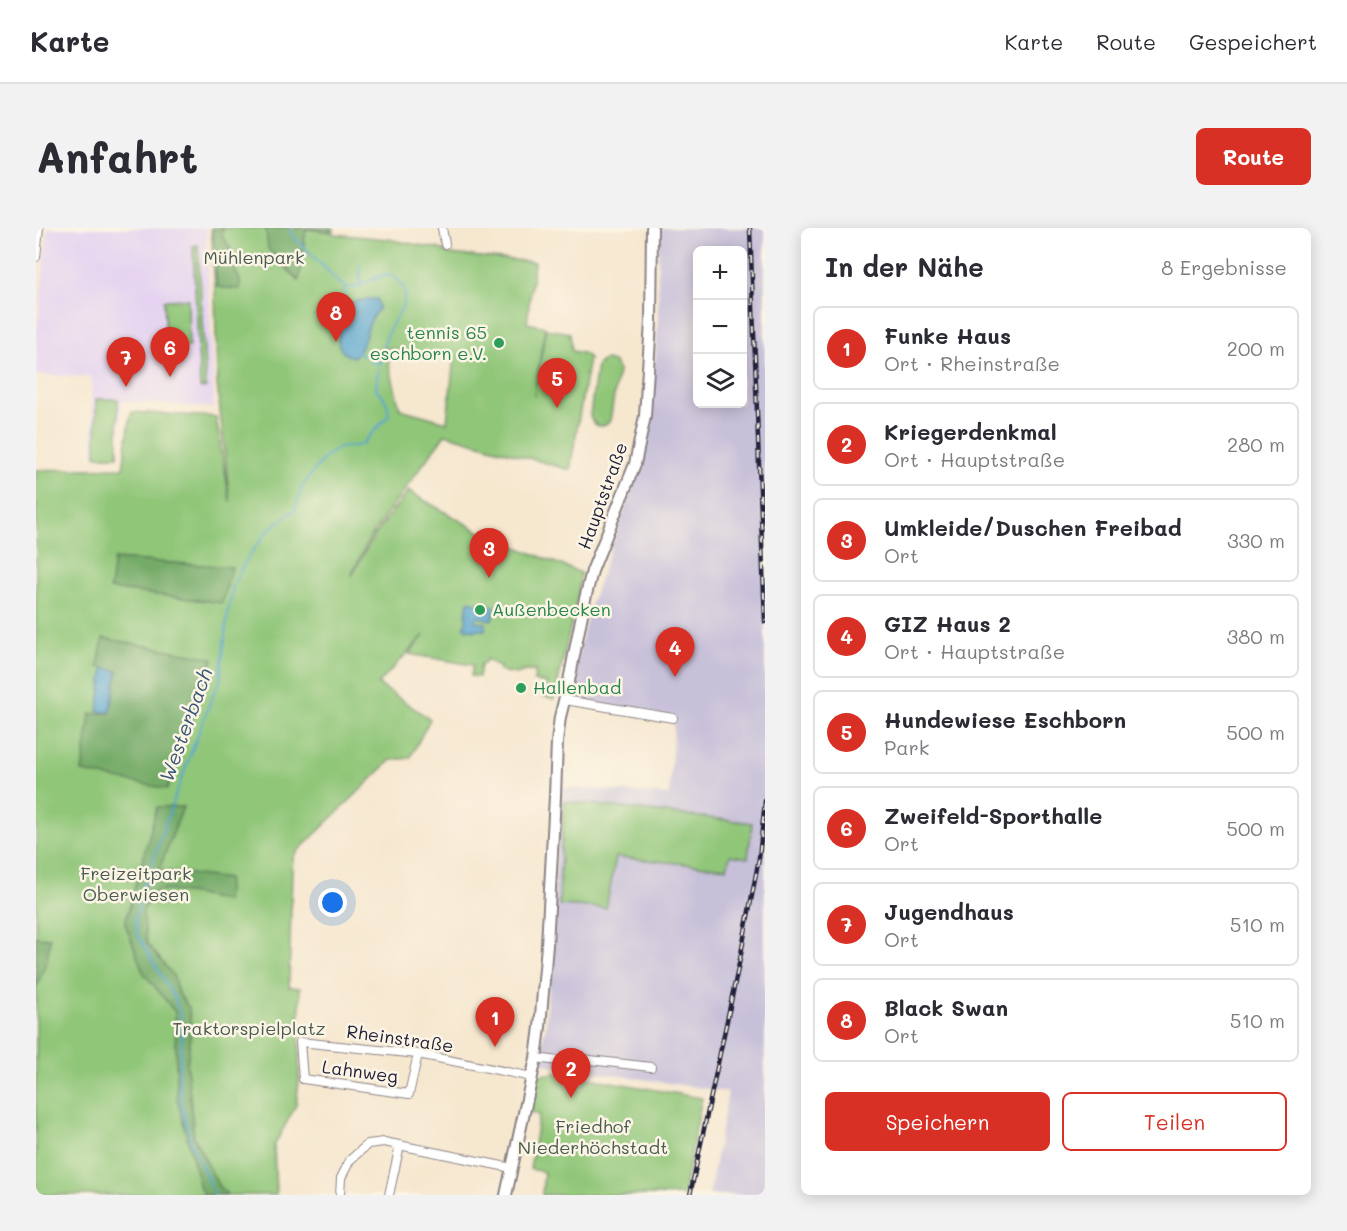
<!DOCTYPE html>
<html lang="de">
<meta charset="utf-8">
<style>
:root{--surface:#fff;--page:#f2f2f3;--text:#2b2b33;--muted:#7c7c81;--line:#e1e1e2;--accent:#d93025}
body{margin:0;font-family:Mali,sans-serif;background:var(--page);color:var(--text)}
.controls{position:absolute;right:18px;top:18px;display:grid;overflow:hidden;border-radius:9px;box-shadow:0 3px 15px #0003}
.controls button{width:54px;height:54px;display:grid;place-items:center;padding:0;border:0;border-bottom:2px solid var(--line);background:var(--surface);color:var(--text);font:30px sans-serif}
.you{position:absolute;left:297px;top:675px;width:21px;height:21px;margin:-15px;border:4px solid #fff;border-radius:50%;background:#1a73e8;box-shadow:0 0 0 9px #1a73e833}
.badge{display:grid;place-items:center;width:39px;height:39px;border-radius:50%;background:var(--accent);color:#fff;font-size:20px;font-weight:700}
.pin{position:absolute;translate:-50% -50px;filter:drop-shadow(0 2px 3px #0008)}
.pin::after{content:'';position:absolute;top:32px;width:21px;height:18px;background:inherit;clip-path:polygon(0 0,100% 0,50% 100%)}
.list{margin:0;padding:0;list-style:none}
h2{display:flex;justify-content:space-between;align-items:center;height:78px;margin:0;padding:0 24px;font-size:26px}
h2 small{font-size:20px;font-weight:400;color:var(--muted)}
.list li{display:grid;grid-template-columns:39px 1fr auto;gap:18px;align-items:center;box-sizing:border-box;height:84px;margin:0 12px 12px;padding:0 12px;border:2px solid var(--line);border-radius:9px}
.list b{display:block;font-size:22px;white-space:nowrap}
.list p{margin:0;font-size:20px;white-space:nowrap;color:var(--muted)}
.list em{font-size:20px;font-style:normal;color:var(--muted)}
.actions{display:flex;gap:12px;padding:18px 24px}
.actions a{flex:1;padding:14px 0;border:2px solid var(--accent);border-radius:9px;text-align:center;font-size:21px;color:var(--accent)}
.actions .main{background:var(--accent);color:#fff}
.icon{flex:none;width:33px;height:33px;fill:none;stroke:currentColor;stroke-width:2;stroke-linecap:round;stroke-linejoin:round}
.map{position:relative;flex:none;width:729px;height:967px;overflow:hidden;border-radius:9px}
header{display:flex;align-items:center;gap:36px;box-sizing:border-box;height:84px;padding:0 30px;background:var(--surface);border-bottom:2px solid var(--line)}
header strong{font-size:28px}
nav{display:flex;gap:33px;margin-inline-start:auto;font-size:21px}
.intro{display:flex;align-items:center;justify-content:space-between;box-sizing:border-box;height:144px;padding:0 36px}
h1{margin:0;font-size:42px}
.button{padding:15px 27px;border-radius:9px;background:var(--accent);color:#fff;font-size:21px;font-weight:700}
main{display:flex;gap:36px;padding:0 36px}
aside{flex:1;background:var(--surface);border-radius:9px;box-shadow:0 3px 15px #0003}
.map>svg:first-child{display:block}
</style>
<header>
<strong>Karte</strong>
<nav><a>Karte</a><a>Route</a><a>Gespeichert</a></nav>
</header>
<div class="intro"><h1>Anfahrt</h1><a class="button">Route</a></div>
<main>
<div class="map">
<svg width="729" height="967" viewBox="0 0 729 967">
<rect width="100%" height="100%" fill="#fcf5e5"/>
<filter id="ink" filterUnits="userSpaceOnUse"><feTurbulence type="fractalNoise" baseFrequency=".0167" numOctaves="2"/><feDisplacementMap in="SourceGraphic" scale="12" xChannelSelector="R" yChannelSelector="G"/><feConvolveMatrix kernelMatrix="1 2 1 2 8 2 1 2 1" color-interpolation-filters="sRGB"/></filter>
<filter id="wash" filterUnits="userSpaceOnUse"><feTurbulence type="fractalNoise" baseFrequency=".008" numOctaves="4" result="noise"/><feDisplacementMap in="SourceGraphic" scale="24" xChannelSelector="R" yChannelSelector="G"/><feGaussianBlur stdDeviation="1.35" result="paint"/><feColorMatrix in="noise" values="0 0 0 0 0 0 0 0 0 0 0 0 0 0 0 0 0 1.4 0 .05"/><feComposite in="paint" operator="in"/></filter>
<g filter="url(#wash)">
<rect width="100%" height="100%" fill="#f6e7cf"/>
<polygon fill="#e5d3f1" points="12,0 170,0 178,180 85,173 82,229 58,229 55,149 0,147 0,114"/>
<path fill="#c7c0d9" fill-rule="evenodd" d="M622,0h107v967h-56l19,-103 -192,-29 10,-37 14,-239 109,8 5,-74 -107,-18 22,-94 59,-165 5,-51 5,-72zM662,22h44v154h-44z"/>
<g fill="#90c678" stroke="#59745a" stroke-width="1.5" fill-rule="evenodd">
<path d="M175,0h123v6l53,5 53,10 9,5 85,8 -7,61 18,4 -11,69 12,-67 24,4 2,18 11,2 6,5 -19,112 -125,-36 -74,102 -18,35 -1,5 21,-39 35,-46 72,41 101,41 -3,22 -24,104 -10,-2 3,-14 -13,-2 1,-10h-10l-9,3 -17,-3 1,-4c-5,-1 -9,-6 -14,-8l-2,5h-3l-2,13 -8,-1 2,-11 -64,-11 15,-19 -46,49 52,35 -20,39 -19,2 -97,95 -2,11 -3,121 11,1 -1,93 -3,24 -22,41 2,49h-240v-725l87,-2 8,-56 85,5 14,85 -13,-119 -2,-93zM349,120l69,9 -7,65 -47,-13zM177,431l-9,29 -37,101 -77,-74 20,-2 8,-42 -20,-5z"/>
<polygon points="162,17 170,159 164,160 157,18"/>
<polygon points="152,71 153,119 130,120 128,72"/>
<path d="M569,132c8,1 11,3 13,11l-8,50c-8,9 -18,5 -20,-6l7,-49 3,-4z"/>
<rect x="60" y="171" width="22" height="57"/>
<polygon points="527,573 716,595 712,630 694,627 691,640 580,629 570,680 523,677"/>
<polygon points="524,845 666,870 647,967 506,967 508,944 494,941 503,886 493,884 501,847"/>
</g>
<g fill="#74ab68" stroke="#4b6652" stroke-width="1.5">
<polygon points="176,0 187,0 186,8 195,21 196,36 204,52 204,61 187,60 181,58"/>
<polygon points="230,0 293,0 296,4 270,1 263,53 232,21"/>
<polygon points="78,331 196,339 186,375 74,361"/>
<polygon points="67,410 177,430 168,460 131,561 46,544 54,486 74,485 81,443 62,439"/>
<polygon points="121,579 147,579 123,642 192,651 190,673 158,666 126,662 117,666 107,683 111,715 137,747 142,765 153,780 155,801 151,838 158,909 183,959 192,967 169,967 164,960 141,870 139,784 107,744 89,695"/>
<polygon points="0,709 14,710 11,732 0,760"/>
</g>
<g fill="#53a3cd" stroke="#3a6284" stroke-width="1.5">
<path d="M329,71h12l2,9c-3,4 -6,8 -8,12 -6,14 -6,26 -17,37 -16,-2 -19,-17 -13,-29l-4,-8 -6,-6 1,-4h10l4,-6z"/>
<polygon points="432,373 459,378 456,392 442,389 439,392 440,394 450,395 449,402 445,402 442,401 439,403 435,401 430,402 428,397 430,395 430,387"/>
<polygon points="68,440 82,443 74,485 62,483"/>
</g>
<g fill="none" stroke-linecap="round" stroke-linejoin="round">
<g stroke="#53a3cd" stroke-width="2">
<polyline points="324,37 324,57"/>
<polyline points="309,59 308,72 310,76"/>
<polyline points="323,124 327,128"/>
<polyline points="333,134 344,134"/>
<path d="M179,967l-23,-50 -11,-41 -2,-28 3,-39 -1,-19 -6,-19 -37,-64 -3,-17 9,-32 30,-87 35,-94 11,-25 8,-70 6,-27 13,-24 21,-29 27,-20 8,-25 22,-28 14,-9 22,-3 28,-30c-1,-12 -4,-18 -13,-26 2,-21 6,-44 15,-63 5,-8 11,-15 13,-24 2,-6 1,-13 -2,-17 -19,-27 -40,11 -58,1 -8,-4 -14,-13 -20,-19 -11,-11 -22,-22 -33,-33v-6"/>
</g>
</g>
</g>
<g filter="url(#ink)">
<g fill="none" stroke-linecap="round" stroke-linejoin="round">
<defs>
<g id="street">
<polyline points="406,0 409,16"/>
<polyline points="0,29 3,0"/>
<polyline points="529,472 637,490"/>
<polyline points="382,826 373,866 267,851 264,814 382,826 496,849"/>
<polyline points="500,830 538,835 545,831 615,839"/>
<polyline points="304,967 305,950 314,932 332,916 348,914 476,940"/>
<polyline points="353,967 364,917"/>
</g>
<polyline id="secondary" points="470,967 500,830 504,799 511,717 519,568 521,514 524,489 533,453 549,371 556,343 599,236 609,188 615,94 616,0"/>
</defs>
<use href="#street" stroke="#8c8485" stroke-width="10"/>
<use href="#secondary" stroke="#8c8485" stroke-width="14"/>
<use href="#street" stroke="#fff" stroke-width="8"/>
<use href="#secondary" stroke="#fff" stroke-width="10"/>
<defs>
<g id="rail">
<polyline points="714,0 729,394"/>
<polyline points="654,967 704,731 723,630 729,573"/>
</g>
</defs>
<use href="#rail" stroke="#22223b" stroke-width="4.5"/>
<use href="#rail" stroke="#fcf5e5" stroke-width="2" stroke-dasharray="7" stroke-linecap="butt"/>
</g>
</g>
<g fill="#2e9e5b" stroke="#fcf5e5" stroke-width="2">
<circle cx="463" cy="115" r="6"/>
<circle cx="444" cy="382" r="6"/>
<circle cx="485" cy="460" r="6"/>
</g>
<g text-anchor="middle" stroke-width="5" stroke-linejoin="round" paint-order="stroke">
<g font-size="18" fill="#485b50" stroke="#fcf5e5">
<text x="218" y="36">Mühlenpark</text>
<text x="100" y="652">Freizeitpark<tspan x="100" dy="21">Oberwiesen</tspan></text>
<text x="213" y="807">Traktorspielplatz</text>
<text x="557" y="905">Friedhof<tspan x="557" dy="21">Niederhöchstadt</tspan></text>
</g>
<g font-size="18" fill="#27864d" stroke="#fcf5e5" text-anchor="start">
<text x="451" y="111" text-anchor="end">tennis 65<tspan x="451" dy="21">eschborn e.V.</tspan></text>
<text x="456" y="388">Außenbecken</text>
<text x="497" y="466">Hallenbad</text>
</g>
<g font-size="18" fill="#22223b" stroke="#fcf5e5">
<text transform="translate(567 268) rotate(-70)" y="6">Hauptstraße</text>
<text transform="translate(364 811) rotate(8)" y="6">Rheinstraße</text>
<text transform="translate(324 844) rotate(8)" y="6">Lahnweg</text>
</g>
<g font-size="20" font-style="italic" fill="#365675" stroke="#fcf5e5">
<text transform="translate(150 497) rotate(-70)" y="7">Westerbach</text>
</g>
</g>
</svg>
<div class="controls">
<button>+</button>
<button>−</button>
<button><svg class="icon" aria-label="layers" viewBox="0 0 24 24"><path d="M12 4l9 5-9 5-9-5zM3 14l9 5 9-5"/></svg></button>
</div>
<div class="you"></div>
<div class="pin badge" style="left:459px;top:819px">1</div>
<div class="pin badge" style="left:535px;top:870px">2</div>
<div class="pin badge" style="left:453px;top:350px">3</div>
<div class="pin badge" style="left:639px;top:449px">4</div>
<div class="pin badge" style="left:521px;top:180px">5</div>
<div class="pin badge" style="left:134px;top:149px">6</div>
<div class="pin badge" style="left:90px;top:159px">7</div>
<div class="pin badge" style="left:300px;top:114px">8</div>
</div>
<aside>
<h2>In der Nähe<small>8 Ergebnisse</small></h2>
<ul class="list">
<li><span class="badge">1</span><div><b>Funke Haus</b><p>Ort · Rheinstraße</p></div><em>200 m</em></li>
<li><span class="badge">2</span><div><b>Kriegerdenkmal</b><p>Ort · Hauptstraße</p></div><em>280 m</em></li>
<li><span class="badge">3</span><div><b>Umkleide/Duschen Freibad</b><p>Ort</p></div><em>330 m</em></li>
<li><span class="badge">4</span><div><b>GIZ Haus 2</b><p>Ort · Hauptstraße</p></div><em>380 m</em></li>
<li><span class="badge">5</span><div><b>Hundewiese Eschborn</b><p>Park</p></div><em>500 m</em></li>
<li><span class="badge">6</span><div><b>Zweifeld-Sporthalle</b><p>Ort</p></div><em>500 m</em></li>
<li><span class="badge">7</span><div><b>Jugendhaus</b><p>Ort</p></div><em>510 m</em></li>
<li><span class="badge">8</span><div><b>Black Swan</b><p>Ort</p></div><em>510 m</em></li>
</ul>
<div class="actions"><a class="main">Speichern</a><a>Teilen</a></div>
</aside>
</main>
